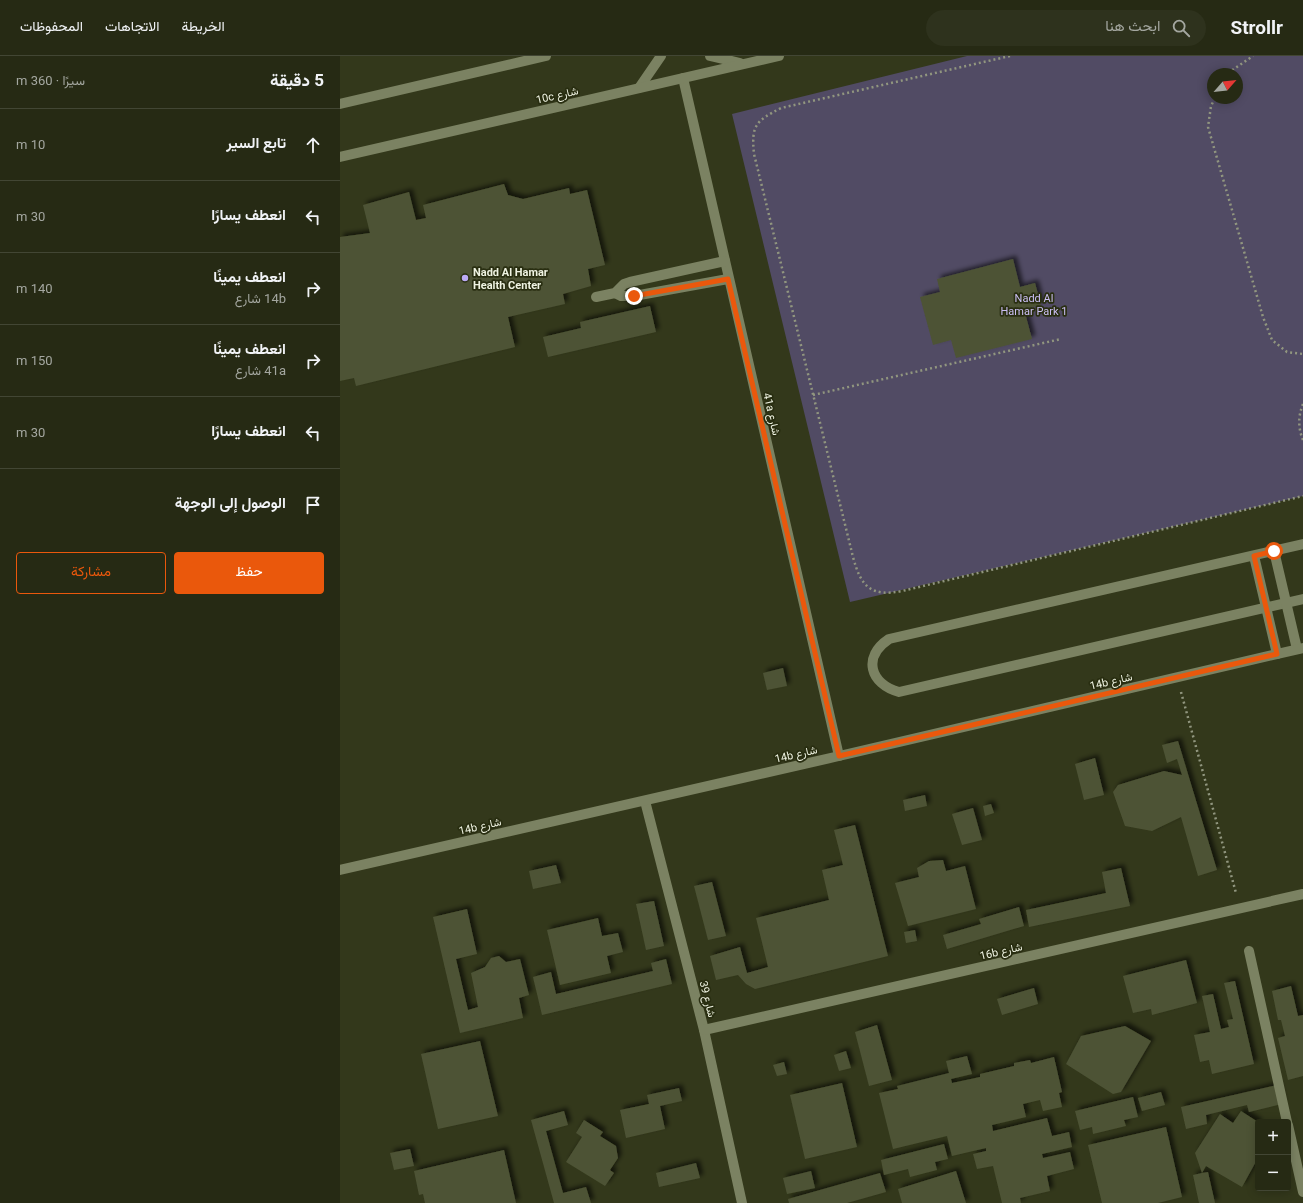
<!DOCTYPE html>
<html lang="ar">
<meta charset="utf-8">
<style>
:root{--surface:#262a14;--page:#2e321d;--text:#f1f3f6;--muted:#a4a7a0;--line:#424634;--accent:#ea580c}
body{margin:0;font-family:Roboto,Vazirmatn,sans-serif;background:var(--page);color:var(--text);direction:rtl}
.controls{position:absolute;right:12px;bottom:12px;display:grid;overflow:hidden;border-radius:4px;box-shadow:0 2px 10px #0003}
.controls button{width:36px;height:36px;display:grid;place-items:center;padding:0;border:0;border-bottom:1px solid var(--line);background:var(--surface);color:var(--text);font:20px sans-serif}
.compass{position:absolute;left:867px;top:12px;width:36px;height:36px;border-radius:50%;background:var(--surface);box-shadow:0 2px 10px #0003;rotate:62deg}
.stop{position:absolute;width:12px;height:12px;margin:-9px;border:3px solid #ea580c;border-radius:50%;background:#fff}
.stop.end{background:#ea580c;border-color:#fff;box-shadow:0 1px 4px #0008}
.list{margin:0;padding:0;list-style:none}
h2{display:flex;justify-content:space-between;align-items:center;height:52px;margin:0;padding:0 16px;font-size:17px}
h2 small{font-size:13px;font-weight:400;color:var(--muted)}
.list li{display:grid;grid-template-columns:26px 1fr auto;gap:12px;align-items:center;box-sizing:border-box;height:72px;padding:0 16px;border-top:1px solid var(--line)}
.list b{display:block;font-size:15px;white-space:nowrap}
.list p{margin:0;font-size:13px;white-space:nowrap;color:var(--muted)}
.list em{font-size:13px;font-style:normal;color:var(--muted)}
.actions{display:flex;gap:8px;padding:12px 16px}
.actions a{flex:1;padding:9px 0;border:1px solid var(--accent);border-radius:4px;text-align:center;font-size:14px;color:var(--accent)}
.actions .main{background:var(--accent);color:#fff}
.icon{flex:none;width:22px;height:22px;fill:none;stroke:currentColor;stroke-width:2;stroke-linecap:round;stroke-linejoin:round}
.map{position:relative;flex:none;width:963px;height:1147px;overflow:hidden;direction:ltr}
header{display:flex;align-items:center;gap:24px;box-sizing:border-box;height:56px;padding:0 20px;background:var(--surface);border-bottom:1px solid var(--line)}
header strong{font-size:19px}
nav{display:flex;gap:22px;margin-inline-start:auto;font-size:14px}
.search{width:280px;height:36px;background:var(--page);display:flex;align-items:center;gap:10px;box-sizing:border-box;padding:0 14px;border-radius:22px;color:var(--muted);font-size:15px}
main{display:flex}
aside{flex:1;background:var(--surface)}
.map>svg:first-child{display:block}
</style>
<header>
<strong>Strollr</strong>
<div class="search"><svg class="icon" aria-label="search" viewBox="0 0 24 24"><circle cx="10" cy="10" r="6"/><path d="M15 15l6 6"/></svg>ابحث هنا</div>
<nav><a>الخريطة</a><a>الاتجاهات</a><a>المحفوظات</a></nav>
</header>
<main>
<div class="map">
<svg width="963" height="1147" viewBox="0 0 963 1147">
<defs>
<filter id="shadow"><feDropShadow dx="3.5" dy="-3.5" stdDeviation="2" flood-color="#0009"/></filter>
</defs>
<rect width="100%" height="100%" fill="#33381b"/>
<path fill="#514b64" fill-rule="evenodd" d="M627,0h336v440l-453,106 -118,-488zM873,18h24v24h-24z"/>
<g fill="#4d5335" filter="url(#shadow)">
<polygon points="164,128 168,139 183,143 229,132 230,138 247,134 265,209 248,213 251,230 223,238 225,248 168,261 175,291 16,330 14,322 0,325 0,181 30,177 23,149 69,136 76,164 86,162 83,149"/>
<polygon points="673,203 680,231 695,227 701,249 684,253 692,283 616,302 611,284 593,289 580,241 600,236 597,223"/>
<polygon points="310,250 316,276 208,301 203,281 241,272 240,266"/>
<polygon points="443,612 447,630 427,634 423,617"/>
<polygon points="838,685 877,814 858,820 841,761 812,775 785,770 773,736 778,729 824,715 842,719 837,703 827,707 822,689"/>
<polygon points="755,702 764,739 744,744 735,708"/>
<polygon points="585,739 587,750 565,755 563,744"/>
<polygon points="651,748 654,757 645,760 643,750"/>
<polygon points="633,752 642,784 622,789 612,758"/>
<polygon points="515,769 548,900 415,933 406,928 398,919 376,924 370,900 400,891 407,917 428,911 416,862 489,844 482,814 503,809 494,774"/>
<polygon points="603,804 606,815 625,810 636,853 568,870 555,827 579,821 577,812 589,805"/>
<polygon points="216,809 221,827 193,833 189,815"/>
<polygon points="781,812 790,850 689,871 686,854 766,837 762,816"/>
<polygon points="372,826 386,880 368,884 354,830"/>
<polygon points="314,845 324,890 306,894 296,848"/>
<polygon points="679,851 684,870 607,893 603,879 641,868 639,863"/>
<polygon points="127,853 137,898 116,903 128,954 138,951 131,917 145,911 151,902 159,900 166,906 180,903 189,939 179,942 183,962 120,977 93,861"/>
<polygon points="258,862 262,880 278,877 283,896 267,900 271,917 220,929 207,874"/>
<polygon points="575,874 577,885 566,887 564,876"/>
<polygon points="326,903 332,928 202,959 193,921 211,916 216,938 313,915 311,907"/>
<polygon points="846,904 857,947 812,959 811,953 793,957 783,920"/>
<polygon points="895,925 914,1008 872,1018 869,1004 860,1006 854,979 870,976 862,940 873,938 881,973 889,971 887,964 893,963 884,927"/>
<polygon points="951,930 958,960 963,959 963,1020 948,1024 938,982 945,980 941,964 938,964 932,935"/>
<polygon points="694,932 698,948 662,959 657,943"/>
<polygon points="537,969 552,1024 529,1030 515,976"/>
<polygon points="785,970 811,985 781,1036 773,1038 726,1008 741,980"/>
<polygon points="140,985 158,1060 98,1073 81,998"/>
<polygon points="506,995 511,1012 499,1015 494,999"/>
<polygon points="627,1000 632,1018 611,1023 612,1027 640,1021 640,1018 674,1010 674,1007 690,1004 691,1007 714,1001 722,1036 719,1037 722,1051 703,1055 700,1044 683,1048 686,1061 652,1069 653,1075 707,1062 712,1080 729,1076 732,1091 702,1098 703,1102 730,1096 734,1113 707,1120 710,1135 680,1142 681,1147 662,1147 653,1110 637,1113 633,1098 646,1095 646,1092 612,1100 607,1080 553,1093 539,1037 558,1033 557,1030 609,1017 606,1005"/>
<polygon points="444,1006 447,1018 437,1020 433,1009"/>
<polygon points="502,1027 517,1091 465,1103 450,1039"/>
<polygon points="937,1029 942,1048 909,1056 907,1049 866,1059 867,1068 846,1073 841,1051"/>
<polygon points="339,1032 342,1045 320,1050 325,1073 286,1082 280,1054 309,1048 307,1039"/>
<polygon points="821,1036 825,1049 802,1055 798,1042"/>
<polygon points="793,1041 798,1061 784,1064 786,1070 753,1078 752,1071 740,1074 735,1055"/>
<polygon points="224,1055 228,1069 206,1075 223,1137 246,1131 251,1147 214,1147 191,1064"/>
<polygon points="901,1055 918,1066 918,1102 902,1131 866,1110 862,1117 868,1116 875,1147 859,1147 853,1119 862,1117 855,1097 880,1058 893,1067"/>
<polygon points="244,1064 263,1076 260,1080 276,1090 278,1102 270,1114 274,1117 265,1130 226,1106 242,1081 236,1077"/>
<polygon points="826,1071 842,1141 818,1147 762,1147 748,1089"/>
<polygon points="604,1088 608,1103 595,1106 597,1114 570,1121 568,1113 544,1119 541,1104"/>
<polygon points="70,1093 74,1110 54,1114 50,1097"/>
<polygon points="164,1094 176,1147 85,1147 83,1138 79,1139 74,1115"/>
<polygon points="356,1107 360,1122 319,1131 316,1117"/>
<polygon points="471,1115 475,1132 447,1138 443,1122"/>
<polygon points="616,1115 626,1147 562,1147 558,1133"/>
<polygon points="540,1117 546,1136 507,1147 449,1147 448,1143"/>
</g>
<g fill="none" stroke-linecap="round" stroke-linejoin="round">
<g stroke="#91967f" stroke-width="2.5" stroke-dasharray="2 3" stroke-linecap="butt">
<path d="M670,0l-229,52c-25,13 -30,17 -27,46l99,403c8,30 18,40 49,34l401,-95"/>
<polyline points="889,18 891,15 913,0"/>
<polyline points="875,42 871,50 868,71 923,261 932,284 947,296 963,298"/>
<polyline points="473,339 721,283"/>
<path d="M963,348c-5,12 -5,24 0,36"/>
<polyline points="841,636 896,837"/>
</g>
<g stroke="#7b8262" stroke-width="10">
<polyline points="370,0 400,7"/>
<polyline points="343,22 499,700"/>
<polyline points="299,32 321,0"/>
<polyline points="0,48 206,0"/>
<polyline points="0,101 439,0"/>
<polyline points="275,237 281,240 294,240 388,223"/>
<polyline points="256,241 275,237 284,228 290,226 385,205"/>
<path d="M963,488l-414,95c-27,18 -19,45 10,53l404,-93"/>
<polyline points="934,495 957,593"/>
<polyline points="914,500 937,598"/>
<polyline points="305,745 364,974 402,1147"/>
<polyline points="0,814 499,700 963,592"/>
<polyline points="909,895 947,1066"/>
<polyline points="364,974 963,838"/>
<polyline points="948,1069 963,1136"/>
</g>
</g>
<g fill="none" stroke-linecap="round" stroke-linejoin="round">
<polyline stroke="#ea580c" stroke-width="5" points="294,240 388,223 499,700 937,598 914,500 934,495"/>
</g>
<circle fill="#bcaaf6" stroke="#292e11" stroke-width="1.5" cx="125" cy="222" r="4"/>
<g text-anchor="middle" stroke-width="3.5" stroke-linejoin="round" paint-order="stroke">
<g font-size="11" fill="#eff3e2" stroke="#292e11">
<text transform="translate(217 39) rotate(-13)" y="4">10c شارع</text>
<text transform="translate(432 358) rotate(77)" y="4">41a شارع</text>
<text transform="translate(771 625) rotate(-13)" y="4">14b شارع</text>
<text transform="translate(456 698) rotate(-13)" y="4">14b شارع</text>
<text transform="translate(140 770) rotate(-13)" y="4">14b شارع</text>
<text transform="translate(661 895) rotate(-13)" y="4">16b شارع</text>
<text transform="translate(368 943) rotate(76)" y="4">شارع 39</text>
</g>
<g font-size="11" font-weight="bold" fill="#eff3e2" stroke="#292e11" text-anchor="start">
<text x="133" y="220">Nadd Al Hamar<tspan x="133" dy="13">Health Center</tspan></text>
</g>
<g font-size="11" fill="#cbbff4" stroke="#292e11">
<text x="694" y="246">Nadd Al<tspan x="694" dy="13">Hamar Park 1</tspan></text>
</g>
</g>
</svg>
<div class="controls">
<button>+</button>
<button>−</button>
</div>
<svg class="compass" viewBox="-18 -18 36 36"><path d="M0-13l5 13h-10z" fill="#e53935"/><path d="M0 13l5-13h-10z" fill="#a4a7a0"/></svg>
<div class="stop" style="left:934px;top:495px"></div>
<div class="stop end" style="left:294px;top:240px"></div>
</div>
<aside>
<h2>5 دقيقة<small>سيرًا · 360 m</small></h2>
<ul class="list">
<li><svg class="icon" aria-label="ahead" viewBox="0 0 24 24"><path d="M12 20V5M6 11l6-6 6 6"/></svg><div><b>تابع السير</b></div><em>10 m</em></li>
<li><svg class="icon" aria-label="left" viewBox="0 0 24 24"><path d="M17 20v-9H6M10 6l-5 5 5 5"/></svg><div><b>انعطف يسارًا</b></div><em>30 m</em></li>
<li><svg class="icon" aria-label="right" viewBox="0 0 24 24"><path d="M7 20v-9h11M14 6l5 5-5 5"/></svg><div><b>انعطف يمينًا</b><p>14b شارع</p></div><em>140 m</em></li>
<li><svg class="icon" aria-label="right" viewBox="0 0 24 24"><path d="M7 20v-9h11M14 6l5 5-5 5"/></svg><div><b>انعطف يمينًا</b><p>41a شارع</p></div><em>150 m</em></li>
<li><svg class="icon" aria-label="left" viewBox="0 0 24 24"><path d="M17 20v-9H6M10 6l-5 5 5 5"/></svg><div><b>انعطف يسارًا</b></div><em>30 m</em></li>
<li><svg class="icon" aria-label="arrive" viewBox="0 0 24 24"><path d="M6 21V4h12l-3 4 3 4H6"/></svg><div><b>الوصول إلى الوجهة</b></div></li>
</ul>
<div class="actions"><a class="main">حفظ</a><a>مشاركة</a></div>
</aside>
</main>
